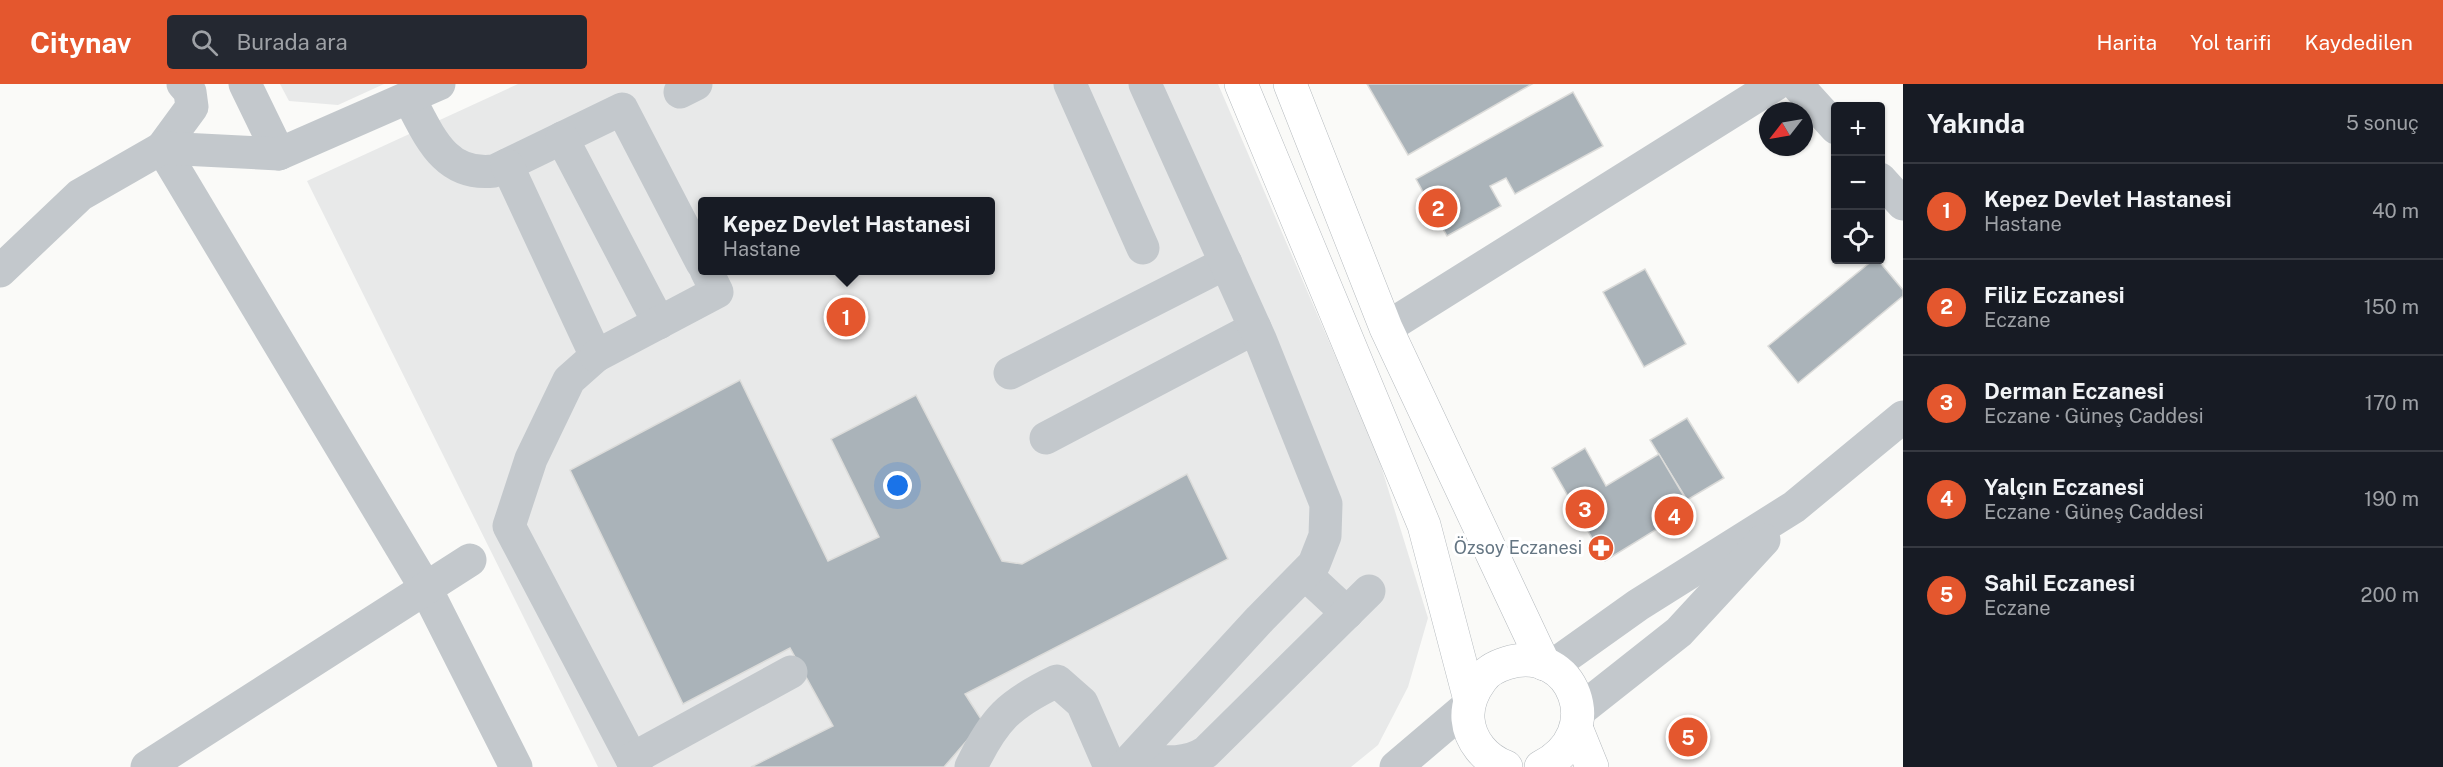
<!DOCTYPE html>
<html lang="tr">
<meta charset="utf-8">
<style>
:root{--surface:#171b24;--page:#242831;--text:#f1f3f6;--muted:#9ea1a6;--line:#363941;--accent:#e4572e}
body{margin:0;font-family:"Public Sans",sans-serif;background:var(--page);color:var(--text)}
.controls{position:absolute;right:18px;top:18px;display:grid;overflow:hidden;border-radius:6px;box-shadow:0 2px 4px #0004}
.controls button{width:54px;height:54px;display:grid;place-items:center;padding:0;border:0;border-bottom:2px solid var(--line);background:var(--surface);color:var(--text);font:30px sans-serif}
.compass{position:absolute;left:1759px;top:18px;width:54px;height:54px;border-radius:50%;background:var(--surface);box-shadow:0 2px 4px #0004;rotate:239deg}
.you{position:absolute;left:898px;top:402px;width:21px;height:21px;margin:-15px;border:4px solid #fff;border-radius:50%;background:#1a73e8;box-shadow:0 0 0 9px #1a73e833}
.badge{display:grid;place-items:center;width:39px;height:39px;border-radius:50%;background:var(--accent);color:#fff;font-size:20px;font-weight:700}
.pin{position:absolute;translate:-50% -50%;border:3px solid #fff;box-shadow:0 2px 6px #0006}
.popup{position:absolute;left:698px;top:113px;width:297px;height:78px;box-sizing:border-box;display:grid;place-content:center;border-radius:6px;background:var(--surface);filter:drop-shadow(0 2px 4px #0005);font-size:20px;white-space:nowrap;color:var(--muted)}
.popup b{font-size:22px;color:var(--text)}
.popup::after{content:'';position:absolute;left:50%;top:100%;margin-left:-12px;border:12px solid transparent;border-top-color:var(--surface)}
.list{margin:0;padding:0;list-style:none}
h2{display:flex;justify-content:space-between;align-items:center;height:78px;margin:0;padding:0 24px;font-size:26px}
h2 small{font-size:20px;font-weight:400;color:var(--muted)}
.list li{display:grid;grid-template-columns:39px 1fr auto;gap:18px;align-items:center;box-sizing:border-box;height:96px;padding:0 24px;border-top:2px solid var(--line)}
.list b{display:block;font-size:22px;white-space:nowrap}
.list p{margin:0;font-size:20px;white-space:nowrap;color:var(--muted)}
.list em{font-size:20px;font-style:normal;color:var(--muted)}
.icon{flex:none;width:33px;height:33px;fill:none;stroke:currentColor;stroke-width:2;stroke-linecap:round;stroke-linejoin:round}
.map{position:relative;flex:none;width:1903px;height:683px;overflow:hidden}
header{display:flex;align-items:center;gap:36px;box-sizing:border-box;height:84px;padding:0 30px;background:var(--accent);color:#fff}
header strong{font-size:28px}
nav{display:flex;gap:33px;margin-inline-start:auto;font-size:21px}
.search{width:420px;height:54px;background:var(--page);display:flex;align-items:center;gap:15px;box-sizing:border-box;padding:0 21px;border-radius:6px;color:var(--muted);font-size:22px}
main{display:flex}
aside{flex:1;background:var(--surface)}
.map>svg:first-child{display:block}
</style>
<header>
<strong>Citynav</strong>
<div class="search"><svg class="icon" aria-label="search" viewBox="0 0 24 24"><circle cx="10" cy="10" r="6"/><path d="M15 15l6 6"/></svg>Burada ara</div>
<nav><a>Harita</a><a>Yol tarifi</a><a>Kaydedilen</a></nav>
</header>
<main>
<div class="map">
<svg width="1903" height="683" viewBox="0 0 1903 683">
<rect width="100%" height="100%" fill="#fafaf8"/>
<g fill="#e8e9e9" fill-rule="evenodd">
<polygon points="280,0 384,0 338,21 289,17"/>
<path d="M518,0h700l159,369 51,165 -20,69 -30,58 -27,22h-753l-291,-586zM702,118h288v68h-288z"/>
</g>
<g fill="#aab3b9" stroke="#dcdcda" stroke-width="1.5">
<polygon points="1367,0 1532,0 1408,71"/>
<polygon points="1573,8 1603,62 1515,110 1506,94 1490,102 1501,122 1447,152 1416,95"/>
<polygon points="1873,176 1878,176 1903,206 1903,212 1798,299 1768,262"/>
<polygon points="1645,185 1686,260 1644,283 1603,208"/>
<polygon points="740,296 828,477 879,453 831,355 916,311 1002,477 1022,480 1187,390 1228,475 965,610 983,638 944,683 751,683 833,642 790,564 683,620 570,386"/>
<polygon points="1687,334 1724,394 1687,416 1650,356"/>
<polygon points="1585,364 1606,402 1659,370 1691,424 1605,477 1552,384"/>
</g>
<g fill="none" stroke-linecap="round" stroke-linejoin="round">
<defs>
<g id="major">
<polyline points="1241,0 1424,441 1470,616"/>
<polyline points="1290,0 1386,244 1544,580"/>
<polyline points="1577,646 1592,683"/>
<path d="M1506,683c-21,-8 -36,-26 -38,-48 -1,-14 5,-28 13,-39 6,-9 16,-14 26,-17 66,-20 102,70 34,104"/>
</g>
</defs>
<use href="#major" stroke="#b5babe" stroke-width="34"/>
<g stroke="#c3c8cc" stroke-width="33">
<polyline points="183,0 190,8 192,23 162,64 425,503 516,683"/>
<polyline points="245,0 279,70"/>
<polyline points="1070,0 1143,164"/>
<polyline points="1796,0 1836,44"/>
<polyline points="680,8 696,0"/>
<path d="M409,14c20,37 35,79 85,73l128,-62 80,154"/>
<polyline points="562,54 659,239"/>
<polyline points="507,81 596,272 569,296 531,375 509,442 636,683"/>
<polyline points="1880,95 1903,120"/>
<polyline points="0,187 80,111 162,64 279,70 439,0"/>
<polyline points="1386,244 1776,0"/>
<polyline points="596,272 717,208 706,186"/>
<polyline points="1010,289 1226,179"/>
<polyline points="1046,354 1255,244"/>
<polyline points="1305,490 1347,529"/>
<polyline points="1551,583 1638,521 1794,423 1903,333"/>
<polyline points="1579,627 1679,548 1764,456"/>
<path d="M1133,674c26,3 51,9 73,-6l163,-161"/>
<polyline points="632,675 791,588"/>
<polyline points="147,683 470,476"/>
<path d="M971,683c23,-48 38,-63 86,-86l25,22 28,64"/>
<polyline points="1124,683 1260,535 1314,480 1325,452 1326,420 1260,255 1145,0"/>
<polyline points="1396,683 1469,621"/>
</g>
<use href="#major" stroke="#fff" stroke-width="33"/>
</g>
<defs>
<symbol id="pharmacy-disc" viewBox="-11 -11 22 22"><circle r="9.5" fill="#e4572e" stroke="#fff"/><path d="M-2-6h4v4h4v4h-4v4h-4v-4h-4v-4h4Z" fill="#fff"/></symbol>
</defs>
<g fill-rule="evenodd">
<use href="#pharmacy-disc" x="1586" y="449" width="30" height="30"/>
</g>
<g text-anchor="middle" stroke-width="6" stroke-linejoin="round" paint-order="stroke">
<g font-size="18" fill="#657683" stroke="#fff" text-anchor="end">
<text x="1582" y="470">Özsoy Eczanesi</text>
</g>
</g>
</svg>
<div class="controls">
<button>+</button>
<button>−</button>
<button><svg class="icon" aria-label="locate" viewBox="0 0 24 24"><circle cx="12" cy="12" r="6"/><path d="M12 2v4M12 18v4M2 12h4M18 12h4"/></svg></button>
</div>
<svg class="compass" viewBox="-18 -18 36 36"><path d="M0-13l5 13h-10z" fill="#e53935"/><path d="M0 13l5-13h-10z" fill="#9ea1a6"/></svg>
<div class="you"></div>
<div class="pin badge" style="left:846px;top:233px">1</div>
<div class="popup"><b>Kepez Devlet Hastanesi</b>Hastane</div>
<div class="pin badge" style="left:1438px;top:124px">2</div>
<div class="pin badge" style="left:1585px;top:425px">3</div>
<div class="pin badge" style="left:1674px;top:432px">4</div>
<div class="pin badge" style="left:1688px;top:653px">5</div>
</div>
<aside>
<h2>Yakında<small>5 sonuç</small></h2>
<ul class="list">
<li><span class="badge">1</span><div><b>Kepez Devlet Hastanesi</b><p>Hastane</p></div><em>40 m</em></li>
<li><span class="badge">2</span><div><b>Filiz Eczanesi</b><p>Eczane</p></div><em>150 m</em></li>
<li><span class="badge">3</span><div><b>Derman Eczanesi</b><p>Eczane · Güneş Caddesi</p></div><em>170 m</em></li>
<li><span class="badge">4</span><div><b>Yalçın Eczanesi</b><p>Eczane · Güneş Caddesi</p></div><em>190 m</em></li>
<li><span class="badge">5</span><div><b>Sahil Eczanesi</b><p>Eczane</p></div><em>200 m</em></li>
</ul>
</aside>
</main>
